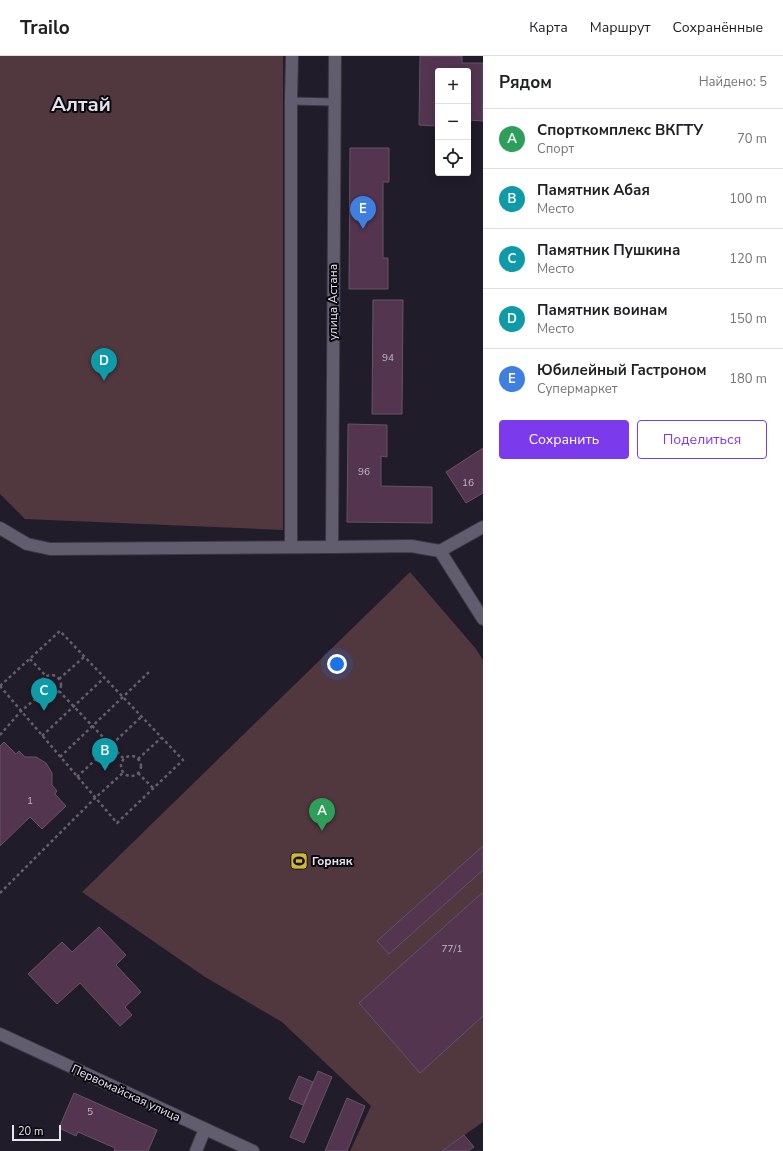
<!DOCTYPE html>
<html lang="ru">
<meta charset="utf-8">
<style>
:root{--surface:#fff;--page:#f2f2f2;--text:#202124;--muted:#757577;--line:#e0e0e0;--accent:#7c3aed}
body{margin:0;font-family:"Nunito Sans",sans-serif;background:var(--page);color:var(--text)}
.controls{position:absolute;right:12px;top:12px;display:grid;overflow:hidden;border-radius:4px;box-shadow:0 2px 10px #0003}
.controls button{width:36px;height:36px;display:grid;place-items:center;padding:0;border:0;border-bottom:1px solid var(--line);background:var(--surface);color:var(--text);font:20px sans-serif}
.scale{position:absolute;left:12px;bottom:10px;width:49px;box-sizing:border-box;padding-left:4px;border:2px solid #e6e3ed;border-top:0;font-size:11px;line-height:14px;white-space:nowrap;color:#e6e3ed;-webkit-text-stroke:3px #09080e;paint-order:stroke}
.you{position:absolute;left:337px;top:608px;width:14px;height:14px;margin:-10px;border:3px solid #fff;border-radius:50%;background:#1a73e8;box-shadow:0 0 0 6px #1a73e833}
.badge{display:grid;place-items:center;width:26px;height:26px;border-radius:50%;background:var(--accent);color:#fff;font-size:13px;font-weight:700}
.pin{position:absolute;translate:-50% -33px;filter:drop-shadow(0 1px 2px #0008)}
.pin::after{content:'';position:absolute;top:21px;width:14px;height:12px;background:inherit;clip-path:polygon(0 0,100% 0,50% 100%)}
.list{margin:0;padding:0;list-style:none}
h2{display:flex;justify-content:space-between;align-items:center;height:52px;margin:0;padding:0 16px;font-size:17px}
h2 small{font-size:13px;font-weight:400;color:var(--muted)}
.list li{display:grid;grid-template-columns:26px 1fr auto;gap:12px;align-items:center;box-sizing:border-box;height:60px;padding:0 16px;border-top:1px solid var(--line)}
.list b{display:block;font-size:15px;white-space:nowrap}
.list p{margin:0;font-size:13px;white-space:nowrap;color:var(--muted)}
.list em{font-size:13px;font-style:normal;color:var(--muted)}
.actions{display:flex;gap:8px;padding:12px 16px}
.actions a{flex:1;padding:9px 0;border:1px solid var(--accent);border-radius:4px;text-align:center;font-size:14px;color:var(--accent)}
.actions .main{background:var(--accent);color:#fff}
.icon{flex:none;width:22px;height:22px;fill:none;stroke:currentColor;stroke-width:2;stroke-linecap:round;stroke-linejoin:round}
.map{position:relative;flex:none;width:483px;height:1095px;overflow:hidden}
header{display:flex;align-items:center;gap:24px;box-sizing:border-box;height:56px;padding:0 20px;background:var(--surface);border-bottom:1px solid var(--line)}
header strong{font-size:19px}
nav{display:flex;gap:22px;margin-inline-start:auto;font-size:14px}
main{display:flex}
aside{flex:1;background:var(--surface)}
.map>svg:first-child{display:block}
</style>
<header>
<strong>Trailo</strong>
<nav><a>Карта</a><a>Маршрут</a><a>Сохранённые</a></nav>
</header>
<main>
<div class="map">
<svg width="483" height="1095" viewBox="0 0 483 1095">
<rect width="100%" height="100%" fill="#201c2a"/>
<g fill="#51373e">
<polygon points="0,0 283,0 283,474 25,463 0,438"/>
<polygon points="410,516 476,593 483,604 483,1066 442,1095 350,1095 371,1050 282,966 205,921 82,836"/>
</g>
<g fill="#533550" stroke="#645562">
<polygon points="420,0 462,0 462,7 483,7 483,65 468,64 468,15 438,15 438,70 419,69"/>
<polygon points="350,92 389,92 389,126 383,126 383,202 388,202 388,233 349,233"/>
<polygon points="373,244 403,244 402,358 372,358"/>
<polygon points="348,368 387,369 387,401 381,400 381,430 432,431 432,467 347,466"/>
<polygon points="483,392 483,437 466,447 446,416"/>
<polygon points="4,686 16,698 19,695 25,701 36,701 46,707 52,717 52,729 57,735 55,738 66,750 42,773 30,761 0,790 0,690"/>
<polygon points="483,790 483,814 389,898 377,885"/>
<polygon points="483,836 483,960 420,1017 359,947"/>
<polygon points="99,871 126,899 116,909 141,936 125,951 132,959 120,970 80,927 57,948 28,918 62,886 72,896"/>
<polygon points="318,1015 332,1021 304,1087 290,1081"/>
<polygon points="299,1020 313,1026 303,1049 289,1043"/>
<polygon points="74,1037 157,1074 148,1095 114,1095 115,1092 78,1076 76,1080 59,1072"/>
<polygon points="347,1042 365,1050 347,1095 325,1095"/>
<polygon points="464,1079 474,1091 468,1095 442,1095"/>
</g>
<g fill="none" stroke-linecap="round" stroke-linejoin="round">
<defs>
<polyline id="lane" points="291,45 334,46"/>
<g id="street">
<polyline points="0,472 27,488 50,493 332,491 411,490 440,495"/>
<polyline points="291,491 291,45 292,0"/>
<polyline points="332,491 335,0"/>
<polyline points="440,495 483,563"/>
<polyline points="440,495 483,471"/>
<polyline points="0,978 253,1095"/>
<polyline points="196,1095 205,1073"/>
</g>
</defs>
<use href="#lane" stroke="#3a3743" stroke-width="9"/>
<use href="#street" stroke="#3a3743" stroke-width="14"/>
<g stroke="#63606c" stroke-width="2.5" stroke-dasharray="3 3" stroke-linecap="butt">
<polyline points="30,603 46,620"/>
<circle cx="51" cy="629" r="10"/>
<polyline points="59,623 84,601"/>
<path d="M0,630c39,46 78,91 117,137l66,-63 -123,-129 -60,55v1"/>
<polyline points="59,635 124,703"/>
<polyline points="0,679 21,655 44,636"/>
<polyline points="42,680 104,622"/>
<circle cx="131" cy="710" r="10"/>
<polyline points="60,701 149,616"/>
<polyline points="138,703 161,682"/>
<polyline points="138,717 153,732"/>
<polyline points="77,721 141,661"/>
<polyline points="0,837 95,742 124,716"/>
</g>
<use href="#lane" stroke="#625d6e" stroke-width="7"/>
<use href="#street" stroke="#625d6e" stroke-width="12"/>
</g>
<defs>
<symbol id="stadium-square" viewBox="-11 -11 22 22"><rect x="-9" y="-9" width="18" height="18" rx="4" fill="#d0b736" stroke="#09080e"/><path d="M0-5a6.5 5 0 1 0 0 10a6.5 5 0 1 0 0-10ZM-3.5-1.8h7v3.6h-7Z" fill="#111"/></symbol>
</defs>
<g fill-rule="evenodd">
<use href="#stadium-square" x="289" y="795" width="20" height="20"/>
</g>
<g text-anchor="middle" stroke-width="4" stroke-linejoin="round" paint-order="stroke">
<g font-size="10" fill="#c1b8c6">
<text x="388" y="305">94</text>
<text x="364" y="419">96</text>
<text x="468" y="430">16</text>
<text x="30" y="748">1</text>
<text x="452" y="896">77/1</text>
<text x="90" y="1059">5</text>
</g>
<g font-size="12" fill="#e6e3ed" stroke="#09080e">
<text transform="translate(333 246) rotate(-90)" y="4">улица Астана</text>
<text transform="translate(126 1037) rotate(25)" y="4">Первомайская улица</text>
</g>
<g font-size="12" font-weight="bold" fill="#e6e3ed" stroke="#09080e" text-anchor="start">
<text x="312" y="809">Горняк</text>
</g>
<g font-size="20" font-weight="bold" fill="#e6e3ed" stroke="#09080e">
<text x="81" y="55">Алтай</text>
</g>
</g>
</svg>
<div class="controls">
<button>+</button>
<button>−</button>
<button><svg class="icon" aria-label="locate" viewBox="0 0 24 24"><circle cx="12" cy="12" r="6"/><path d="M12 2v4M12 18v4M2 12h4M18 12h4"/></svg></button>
</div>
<div class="scale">20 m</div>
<div class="you"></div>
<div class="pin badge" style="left:322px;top:775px;background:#2e9e5b">A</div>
<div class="pin badge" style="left:105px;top:715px;background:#0f9aa8">B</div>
<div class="pin badge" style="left:44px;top:655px;background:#0f9aa8">C</div>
<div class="pin badge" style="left:104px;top:325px;background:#0f9aa8">D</div>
<div class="pin badge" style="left:363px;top:173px;background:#3f7fe0">E</div>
</div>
<aside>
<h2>Рядом<small>Найдено: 5</small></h2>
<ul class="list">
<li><span class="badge" style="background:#2e9e5b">A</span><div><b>Спорткомплекс ВКГТУ</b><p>Спорт</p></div><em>70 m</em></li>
<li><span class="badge" style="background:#0f9aa8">B</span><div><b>Памятник Абая</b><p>Место</p></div><em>100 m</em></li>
<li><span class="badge" style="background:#0f9aa8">C</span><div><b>Памятник Пушкина</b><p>Место</p></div><em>120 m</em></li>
<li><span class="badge" style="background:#0f9aa8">D</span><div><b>Памятник воинам</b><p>Место</p></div><em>150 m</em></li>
<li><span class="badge" style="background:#3f7fe0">E</span><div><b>Юбилейный Гастроном</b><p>Супермаркет</p></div><em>180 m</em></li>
</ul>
<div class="actions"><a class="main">Сохранить</a><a>Поделиться</a></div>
</aside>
</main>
